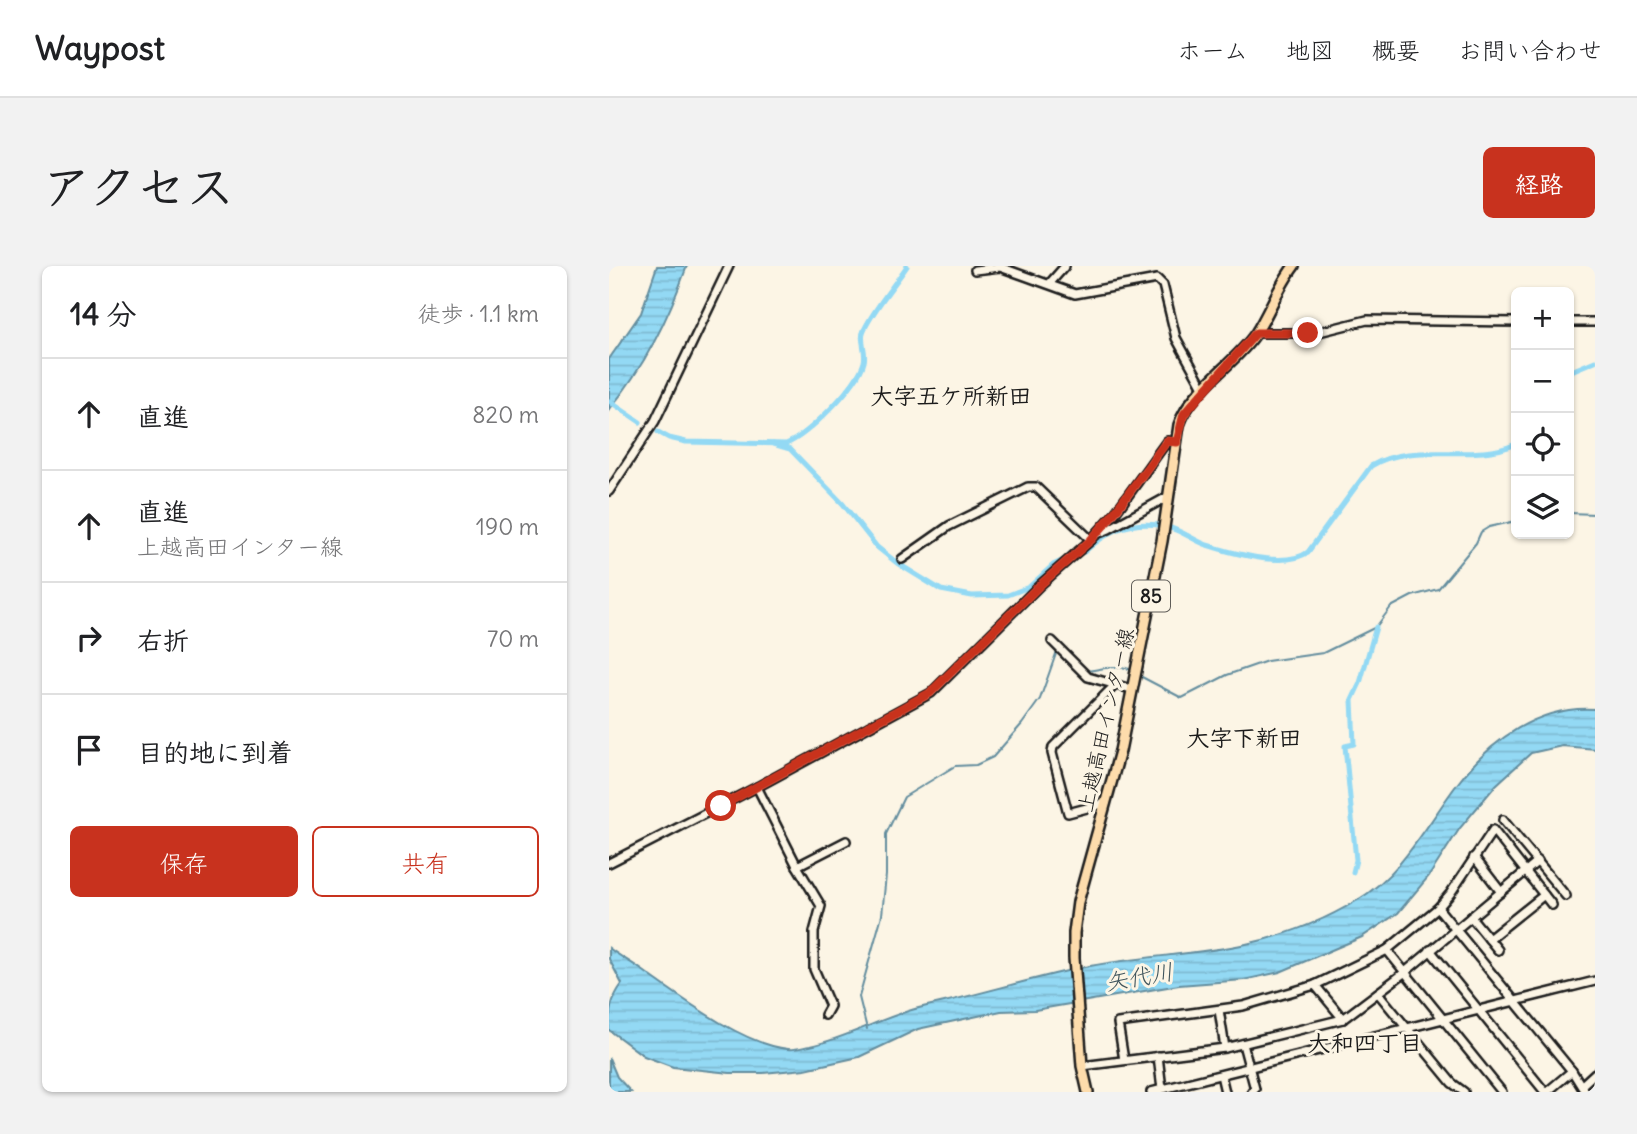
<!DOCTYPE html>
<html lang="ja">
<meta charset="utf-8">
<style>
:root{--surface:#fff;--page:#f2f2f2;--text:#202124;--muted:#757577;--line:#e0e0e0;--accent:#c8321e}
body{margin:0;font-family:Delius,"Klee One",sans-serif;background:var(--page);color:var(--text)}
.controls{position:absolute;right:21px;top:21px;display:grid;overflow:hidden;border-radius:10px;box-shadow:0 2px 5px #0004}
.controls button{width:63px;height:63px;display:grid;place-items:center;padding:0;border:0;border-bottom:2px solid var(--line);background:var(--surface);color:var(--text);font:35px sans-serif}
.stop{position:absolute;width:21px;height:21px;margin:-16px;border:5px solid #c8321e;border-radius:50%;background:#fff}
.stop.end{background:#c8321e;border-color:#fff;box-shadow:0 2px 7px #0008}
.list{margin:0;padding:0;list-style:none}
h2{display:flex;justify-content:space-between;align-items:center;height:91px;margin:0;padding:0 28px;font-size:30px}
h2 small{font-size:23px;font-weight:400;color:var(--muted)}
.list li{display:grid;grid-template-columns:46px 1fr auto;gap:21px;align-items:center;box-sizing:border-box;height:112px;padding:0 28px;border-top:2px solid var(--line)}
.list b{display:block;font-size:26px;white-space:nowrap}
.list p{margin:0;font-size:23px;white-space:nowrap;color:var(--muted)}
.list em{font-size:23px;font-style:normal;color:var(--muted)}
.actions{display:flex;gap:14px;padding:21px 28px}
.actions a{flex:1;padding:16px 0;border:2px solid var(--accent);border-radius:10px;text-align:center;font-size:24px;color:var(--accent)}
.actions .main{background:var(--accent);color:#fff}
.icon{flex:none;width:38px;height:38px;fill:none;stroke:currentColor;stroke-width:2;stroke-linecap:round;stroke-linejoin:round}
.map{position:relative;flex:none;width:986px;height:826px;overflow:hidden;border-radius:10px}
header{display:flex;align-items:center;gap:42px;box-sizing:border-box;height:98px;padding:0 35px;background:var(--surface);border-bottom:2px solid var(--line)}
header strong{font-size:33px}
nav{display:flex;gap:38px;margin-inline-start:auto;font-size:24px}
.intro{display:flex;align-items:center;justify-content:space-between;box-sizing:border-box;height:168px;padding:0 42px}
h1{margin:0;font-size:49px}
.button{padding:18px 32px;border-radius:10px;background:var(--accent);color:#fff;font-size:24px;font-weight:700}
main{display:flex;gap:42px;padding:0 42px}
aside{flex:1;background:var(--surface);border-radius:10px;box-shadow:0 2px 5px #0004}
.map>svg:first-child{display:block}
</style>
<header>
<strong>Waypost</strong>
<nav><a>ホーム</a><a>地図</a><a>概要</a><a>お問い合わせ</a></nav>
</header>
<div class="intro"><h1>アクセス</h1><a class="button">経路</a></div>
<main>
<aside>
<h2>14 分<small>徒歩 · 1.1 km</small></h2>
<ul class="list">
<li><svg class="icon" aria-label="ahead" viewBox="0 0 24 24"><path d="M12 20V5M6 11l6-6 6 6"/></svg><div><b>直進</b></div><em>820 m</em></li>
<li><svg class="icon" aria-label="ahead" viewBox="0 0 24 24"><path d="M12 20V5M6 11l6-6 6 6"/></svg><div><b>直進</b><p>上越高田インター線</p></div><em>190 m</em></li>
<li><svg class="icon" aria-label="right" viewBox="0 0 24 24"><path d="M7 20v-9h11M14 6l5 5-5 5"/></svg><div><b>右折</b></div><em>70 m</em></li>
<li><svg class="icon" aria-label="arrive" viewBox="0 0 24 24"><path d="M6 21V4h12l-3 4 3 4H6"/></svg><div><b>目的地に到着</b></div></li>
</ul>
<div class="actions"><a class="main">保存</a><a>共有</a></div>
</aside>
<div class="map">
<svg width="986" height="826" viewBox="0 0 986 826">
<defs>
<pattern id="water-rules" width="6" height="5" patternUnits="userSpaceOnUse" patternTransform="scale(1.75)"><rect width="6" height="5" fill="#93d9f4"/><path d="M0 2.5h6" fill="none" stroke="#7ebad1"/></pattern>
</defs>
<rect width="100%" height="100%" fill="#fcf5e5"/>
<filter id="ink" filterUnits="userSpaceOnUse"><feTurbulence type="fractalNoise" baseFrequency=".0143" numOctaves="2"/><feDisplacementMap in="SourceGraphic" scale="14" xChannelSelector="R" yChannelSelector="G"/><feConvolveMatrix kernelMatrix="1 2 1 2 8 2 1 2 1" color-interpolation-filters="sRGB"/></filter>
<g filter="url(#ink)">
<g fill="url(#water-rules)" stroke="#638d9e" stroke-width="2">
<path d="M48,0h30c-19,53 -42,100 -78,144v-51l32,-46z"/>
<path d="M986,443v40l-33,-3 -31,7 -35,32 -36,43 -31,48 -31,37 -36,24 -82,35 -36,8 -65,5 -144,25 -34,1 -83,18 -59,28 -54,12 -42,4h-33l-57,-6 -29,-11 -35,-26c0,-18 2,-31 13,-46l-13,-25v-11c10,8 22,14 33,22 37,26 101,75 146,79 7,1 15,-2 22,-3 41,-9 77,-32 117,-40 55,-12 108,-29 163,-40 52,-10 105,-11 156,-22 37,-8 77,-23 110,-43 46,-27 71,-77 102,-118 33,-43 81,-78 137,-74z"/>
<polygon points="0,792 8,811 22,826 2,826 0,823"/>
</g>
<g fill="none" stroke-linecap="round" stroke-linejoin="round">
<g stroke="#638d9e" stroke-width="2">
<polyline points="960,247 986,248"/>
<path d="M476,405c14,-1 34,-8 46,-1"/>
<polyline points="529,409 573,432 618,409 658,395 714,387 767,361 782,341 803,330 829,323 867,277 872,266 880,261 907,255"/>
<polyline points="258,763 250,731 273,649 277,609 277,568 295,531 346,500 367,499 384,491 413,458 431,433 448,385"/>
</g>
<g stroke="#93d9f4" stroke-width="5">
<polyline points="960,106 986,95"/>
<polyline points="0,135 31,156"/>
<path d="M49,166l11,6 17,4 100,2c22,-9 72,-59 78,-82 3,-11 -5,-23 0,-32 11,-23 29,-43 43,-64"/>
<polyline points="164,178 181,183 234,238 268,281 288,297 332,324 363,330 399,329 420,321 444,299 461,291"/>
<path d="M558,261c14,3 26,13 40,18 25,8 79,24 101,7l63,-86c43,-26 102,-2 145,-22"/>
<path d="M475,286c24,-21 43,-31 75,-27"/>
<polyline points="744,606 747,594 736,480 745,478 743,434 751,417 767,361"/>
</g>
<defs>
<g id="minor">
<polyline points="366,4 391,1 466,28 548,13 554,19 567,72 595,123"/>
<polyline points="441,17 456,0"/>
<polyline points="960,56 986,56"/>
<polyline points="647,67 706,67 758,54 907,56"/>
<polyline points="0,225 46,155 120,0"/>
<polyline points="488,268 500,263 560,230"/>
<polyline points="293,293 340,260 419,221 427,221 482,274"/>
<polyline points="443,375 479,411 522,423"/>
<polyline points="148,521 188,600 212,640 205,666 205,703 221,740 216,749"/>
<polyline points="497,537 459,547 443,487 444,481 507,418"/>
<polyline points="894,554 957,630"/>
<polyline points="865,591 892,626"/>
<polyline points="0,597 148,521 322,427 431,319 482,274 507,246 558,175 568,176"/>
<polyline points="188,600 237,575"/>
<polyline points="829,642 963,805 976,826"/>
<polyline points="862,651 889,684"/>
<polyline points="880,673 935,629"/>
<polyline points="778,684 893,826"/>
<polyline points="821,684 936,826"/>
<polyline points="706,719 778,684 829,642 841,628 884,564 943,639"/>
<polyline points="769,727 843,817 855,826"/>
<polyline points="610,744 616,782"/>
<polyline points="634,778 646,823 643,826"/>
<polyline points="549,790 553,823"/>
<polyline points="515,794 509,757 634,740 706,719 734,753"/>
<polyline points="473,800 616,782 734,753 795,707 929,595"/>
<polyline points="612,809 616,826"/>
<polyline points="973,819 986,807"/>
<polyline points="542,826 986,715"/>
<polyline points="938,826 963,805"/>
</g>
<path id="major" d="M479,826l-6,-26 -8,-108v-25l4,-31 42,-151 42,-210 17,-116c13,-38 56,-60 77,-92 14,-22 22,-46 38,-67"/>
</defs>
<use href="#minor" stroke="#1c1c1c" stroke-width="12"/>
<use href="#major" stroke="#1c1c1c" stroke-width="14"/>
<use href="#minor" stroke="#fcf5e5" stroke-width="7"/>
<use href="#major" stroke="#fddcac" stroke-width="9"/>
</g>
</g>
<g fill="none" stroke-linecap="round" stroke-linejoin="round" filter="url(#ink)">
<polyline stroke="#c8321e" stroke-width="9" points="112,540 321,427 431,319 482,274 506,246 558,175 568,176 575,148 647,67 699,67"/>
</g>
<g text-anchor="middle" stroke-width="6" stroke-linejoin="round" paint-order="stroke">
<rect fill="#fcf5e5" stroke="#5f5d58" stroke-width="2" x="523" y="314.5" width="38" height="31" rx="5"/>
<g font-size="19" font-weight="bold" fill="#1c1c1c">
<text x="542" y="337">85</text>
</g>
<g font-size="21" fill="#1c1c1c" stroke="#fcf5e5">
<text transform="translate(497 454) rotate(-77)" y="7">上越高田インター線</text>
</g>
<g font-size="23" font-weight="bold" fill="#1c1c1c" stroke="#fcf5e5">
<text x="342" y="138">大字五ケ所新田</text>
<text x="635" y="480">大字下新田</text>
<text x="756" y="785">大和四丁目</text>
</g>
<g font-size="23" font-style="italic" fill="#40555d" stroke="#fcf5e5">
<text transform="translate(530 711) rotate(-10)" y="8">矢代川</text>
</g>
</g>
</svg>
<div class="controls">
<button>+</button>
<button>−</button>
<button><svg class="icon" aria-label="locate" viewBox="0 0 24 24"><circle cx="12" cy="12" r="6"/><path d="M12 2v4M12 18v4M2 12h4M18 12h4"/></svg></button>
<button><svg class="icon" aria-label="layers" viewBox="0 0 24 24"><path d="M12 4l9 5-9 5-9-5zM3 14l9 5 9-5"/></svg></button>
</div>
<div class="stop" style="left:112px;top:540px"></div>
<div class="stop end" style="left:699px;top:67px"></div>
</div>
</main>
